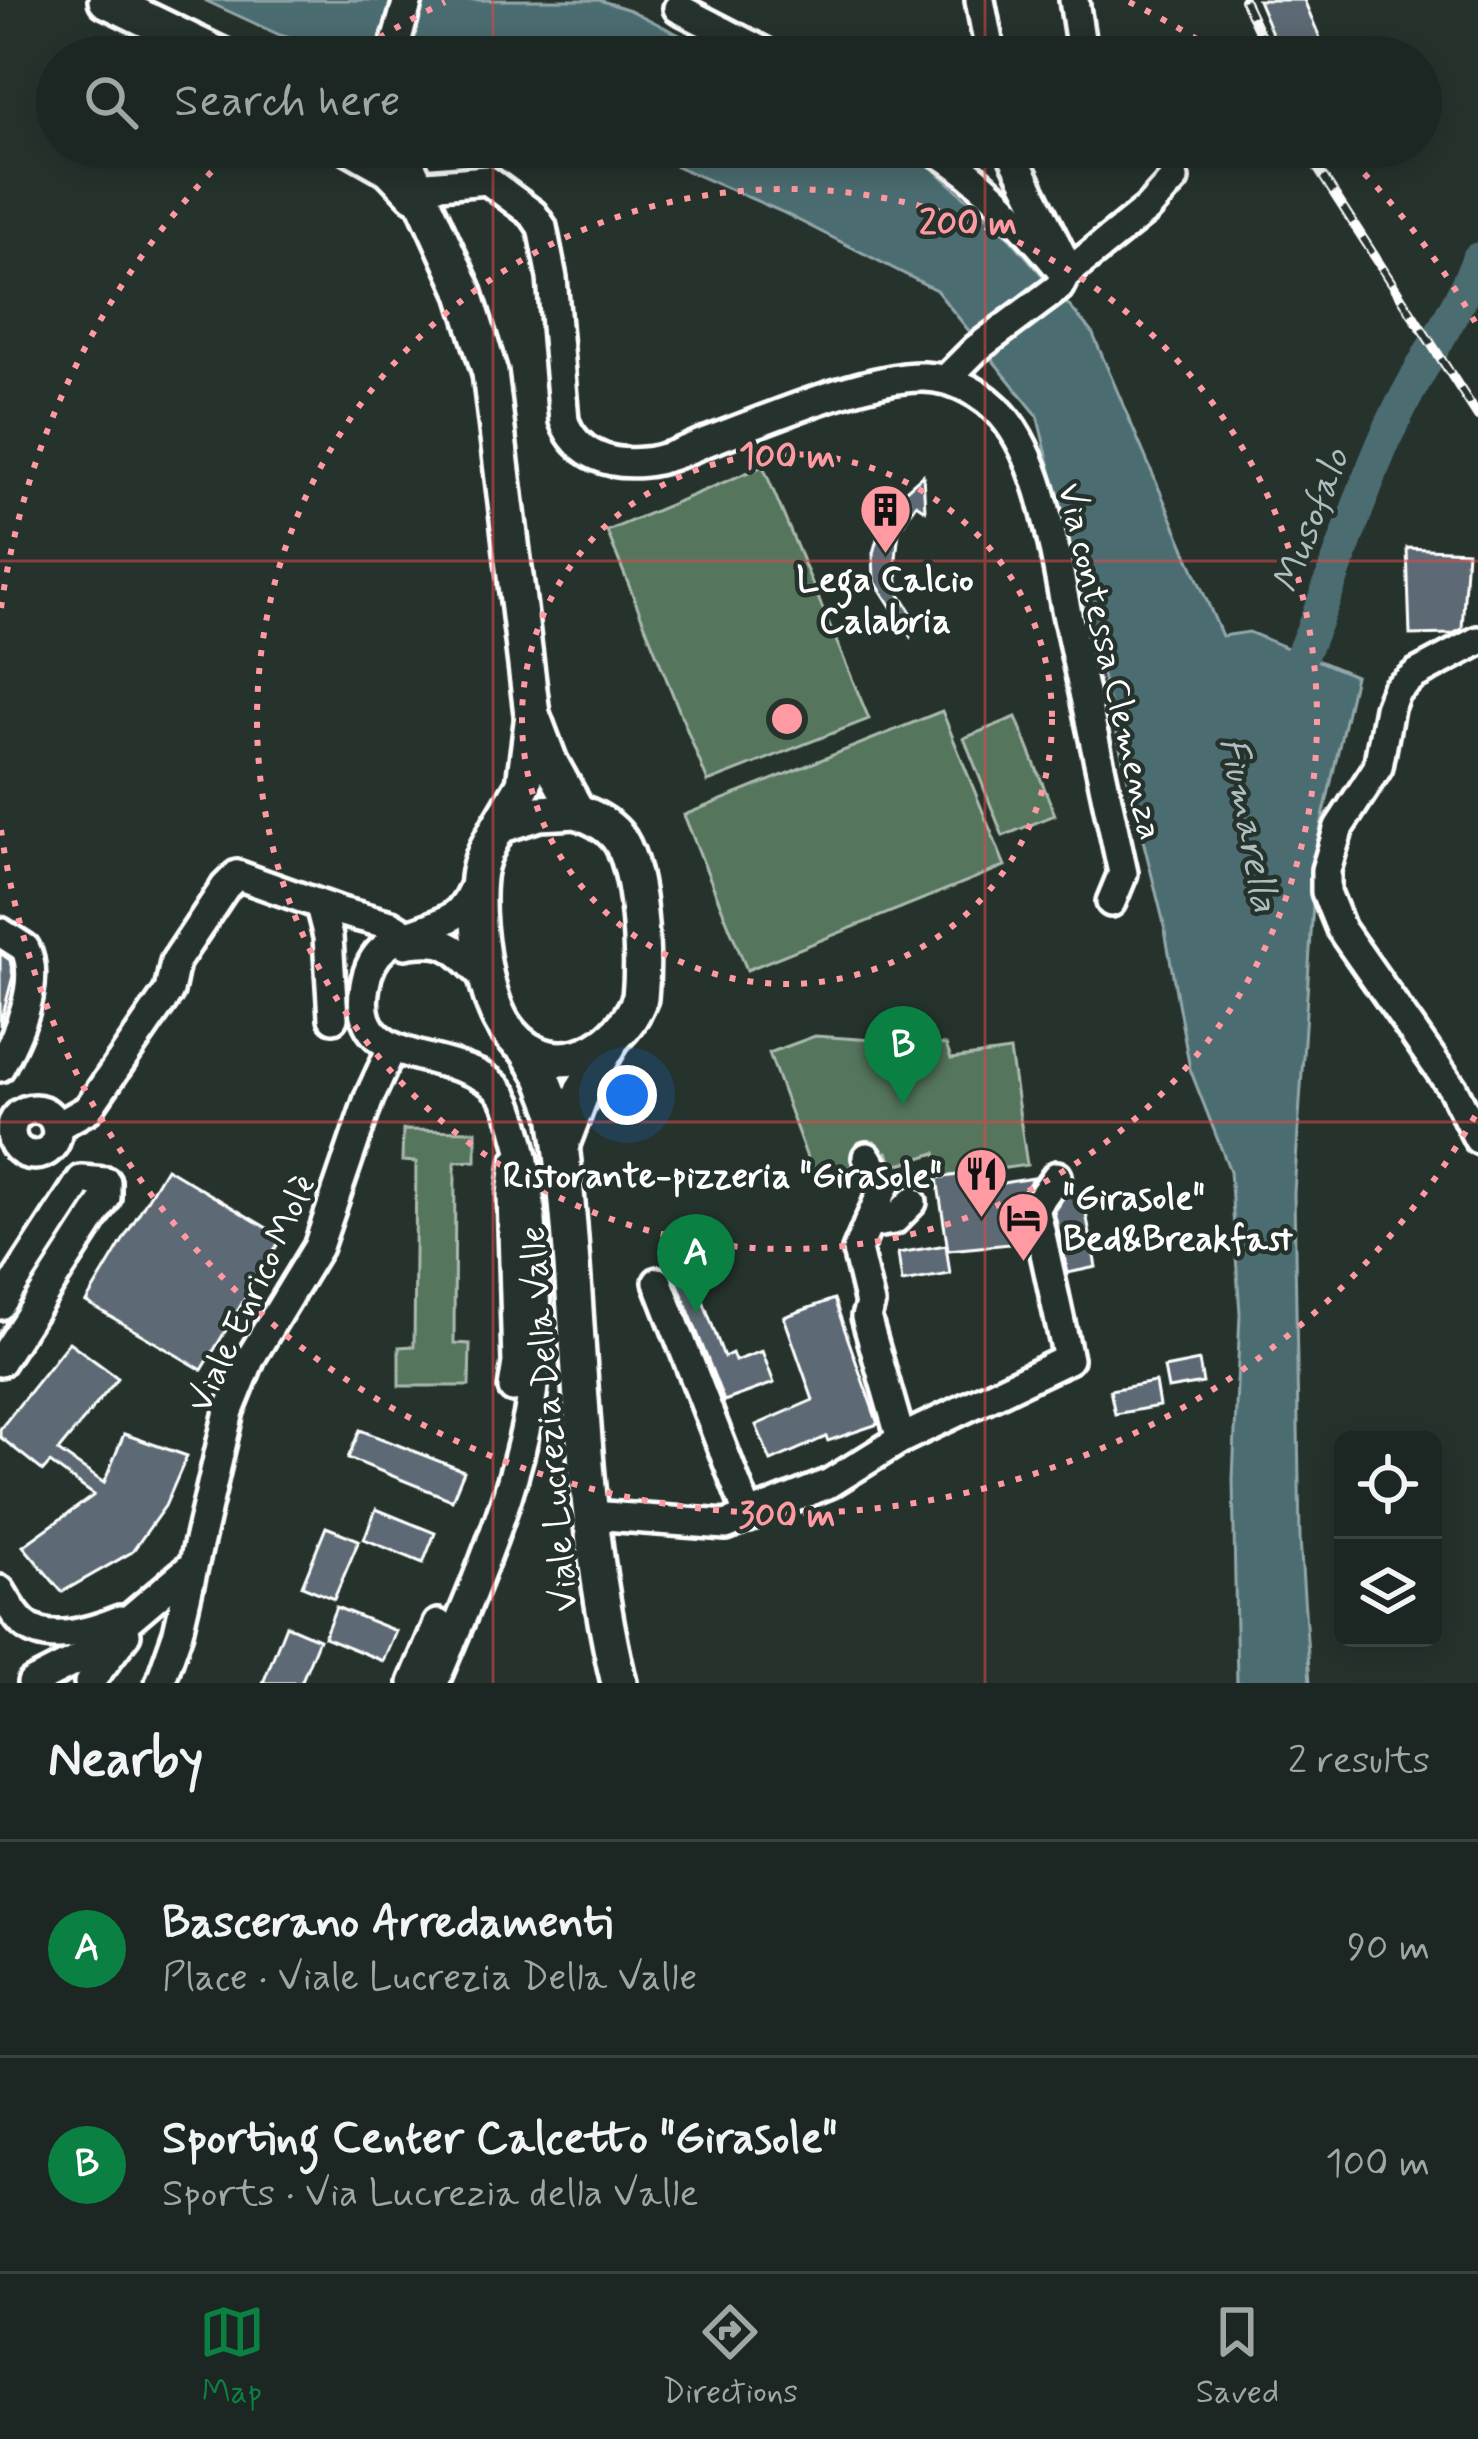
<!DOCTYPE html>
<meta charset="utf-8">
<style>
:root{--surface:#1c2622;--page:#29322f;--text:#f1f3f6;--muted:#a0a5a5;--line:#3a4340;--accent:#0b8043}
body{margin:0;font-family:Mynerve,sans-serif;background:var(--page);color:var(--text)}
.controls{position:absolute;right:36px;bottom:36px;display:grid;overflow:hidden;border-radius:18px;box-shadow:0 6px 30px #0003}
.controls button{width:108px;height:108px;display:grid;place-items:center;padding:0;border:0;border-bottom:3px solid var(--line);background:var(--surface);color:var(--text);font:60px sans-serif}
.you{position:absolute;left:627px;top:1095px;width:42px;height:42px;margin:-30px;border:9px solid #fff;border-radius:50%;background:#1a73e8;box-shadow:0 0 0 18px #1a73e833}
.badge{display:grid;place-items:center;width:78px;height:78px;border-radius:50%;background:var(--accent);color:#fff;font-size:39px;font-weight:700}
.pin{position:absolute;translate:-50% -99px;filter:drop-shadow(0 3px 6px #0008)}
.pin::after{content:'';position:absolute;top:63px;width:42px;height:36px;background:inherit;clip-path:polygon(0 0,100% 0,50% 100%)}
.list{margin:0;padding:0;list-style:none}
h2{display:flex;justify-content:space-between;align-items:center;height:156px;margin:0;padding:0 48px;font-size:51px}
h2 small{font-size:39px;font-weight:400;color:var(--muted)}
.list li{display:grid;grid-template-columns:78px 1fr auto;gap:36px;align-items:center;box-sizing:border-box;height:216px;padding:0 48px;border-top:3px solid var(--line)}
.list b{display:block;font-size:45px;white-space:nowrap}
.list p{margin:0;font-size:39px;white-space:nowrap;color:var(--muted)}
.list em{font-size:39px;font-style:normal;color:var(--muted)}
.icon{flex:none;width:66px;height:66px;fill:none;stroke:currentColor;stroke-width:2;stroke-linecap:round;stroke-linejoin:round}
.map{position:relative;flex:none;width:1478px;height:1683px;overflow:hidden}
.search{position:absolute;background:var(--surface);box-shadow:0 6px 30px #0003;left:36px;right:36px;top:36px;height:132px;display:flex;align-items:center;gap:30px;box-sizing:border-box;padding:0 42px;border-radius:66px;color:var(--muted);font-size:45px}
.sheet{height:588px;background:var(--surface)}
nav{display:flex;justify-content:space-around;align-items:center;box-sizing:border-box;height:168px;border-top:3px solid var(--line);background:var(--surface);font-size:33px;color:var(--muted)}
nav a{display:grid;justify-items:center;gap:6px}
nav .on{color:var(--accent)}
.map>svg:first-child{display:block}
</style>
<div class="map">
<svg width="1478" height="1683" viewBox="0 0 1478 1683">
<rect width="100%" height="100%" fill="#26332d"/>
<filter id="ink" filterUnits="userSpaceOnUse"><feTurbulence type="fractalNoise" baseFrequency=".00833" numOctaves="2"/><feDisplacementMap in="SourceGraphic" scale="24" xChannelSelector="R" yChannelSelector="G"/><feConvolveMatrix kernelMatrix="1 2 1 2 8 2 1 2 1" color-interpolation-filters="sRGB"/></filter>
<g filter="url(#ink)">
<g fill="#55745d" stroke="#aabaae" stroke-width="3">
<polygon points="763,466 869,719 708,782 607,531"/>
<polygon points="942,711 1005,866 747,970 684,815"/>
<polygon points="1016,717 1055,815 1003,836 964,738"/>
<polygon points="815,1036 946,1045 951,1059 1010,1051 1027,1165 943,1177 936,1153 894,1166 887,1152 871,1162 814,1177 769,1053"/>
<polygon points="403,1130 476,1131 476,1161 455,1162 454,1343 470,1344 469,1386 399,1386 399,1347 414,1346 416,1162 402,1161"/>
</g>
<g fill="#4b6d71" stroke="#93a7aa" stroke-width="3">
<polygon points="204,0 599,0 630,10 723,57 355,57 280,35"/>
<polygon points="632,147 902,147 917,154 1009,237 1092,332 1222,636 1249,632 1355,676 1317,844 1294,1193 1300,1539 1310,1683 1237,1683 1233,1479 1240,1313 1230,1171 1190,1069 1163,920 1037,415 936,290 780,211"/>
</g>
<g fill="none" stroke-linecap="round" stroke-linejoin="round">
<path stroke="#4b6d71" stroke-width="33" d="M1283,694c42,-81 65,-171 102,-255 27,-62 68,-117 93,-180"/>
</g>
<g fill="#5d6a74" stroke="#fff" stroke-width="3">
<polygon points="1258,0 1304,0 1328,57 1282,57"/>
<polygon points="923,475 925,510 916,504 899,531 896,558 899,593 914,617 910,636 874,580 873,553 883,518 898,497"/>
<polygon points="1407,548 1467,551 1462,629 1452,634 1410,635"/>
<polygon points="0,953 10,960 13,976 0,1026"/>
<polygon points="166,1168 282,1237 202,1370 86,1302"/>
<polygon points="994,1170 997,1184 1033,1178 1021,1195 1015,1196 1021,1243 948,1250 937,1178"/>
<polygon points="1082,1191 1096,1267 1068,1273 1054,1211 1066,1194"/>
<polygon points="946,1245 950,1274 902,1282 898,1253"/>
<polygon points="691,1268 724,1357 732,1353 735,1361 762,1351 774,1383 724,1401 674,1274"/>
<polygon points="834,1299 878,1424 828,1441 826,1437 771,1461 756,1425 813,1400 784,1317"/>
<polygon points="69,1342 118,1378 58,1451 104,1483 124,1434 187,1456 165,1506 132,1552 62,1592 23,1546 94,1495 50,1463 43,1471 0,1437 0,1429"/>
<polygon points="1199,1361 1203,1383 1168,1389 1164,1368"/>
<polygon points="1155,1382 1159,1406 1115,1414 1110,1390"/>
<polygon points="360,1430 464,1471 452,1500 348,1458"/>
<polygon points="376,1509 435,1533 423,1563 364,1539"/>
<polygon points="326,1527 359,1540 334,1599 302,1586"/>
<polygon points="336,1607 396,1631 383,1661 324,1637"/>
<polygon points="286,1625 319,1639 301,1683 263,1683"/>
</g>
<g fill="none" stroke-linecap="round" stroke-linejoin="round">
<defs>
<g id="minor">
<polyline points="980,0 991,57"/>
<polyline points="1074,0 1081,45 1088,57"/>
<polyline points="678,8 773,57"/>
<polyline points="392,57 408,0"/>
<path d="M930,147c53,31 96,80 135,128"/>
<polyline points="1009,147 1061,254"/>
<path d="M416,186l71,-6 46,34 9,13 10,51 12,143c13,34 46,45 81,41 21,-2 41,-12 61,-20 55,-20 162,-67 218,-65 30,1 60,16 79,39 42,49 52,145 66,207 18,83 36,166 54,250l-12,29"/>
<polyline points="946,379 976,349 1059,287 1065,275 1147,209 1174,179"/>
<polyline points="1478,641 1416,674 1396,690 1389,708 1378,767 1339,827 1326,870 1326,892 1341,929 1453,1089 1478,1139"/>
<polyline points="320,906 328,937 333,1018"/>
<path d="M0,932l25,16c17,34 -8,88 -25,119"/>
<path d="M405,944c46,-8 51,6 81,35"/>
<circle cx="34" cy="1132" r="23"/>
<polyline points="56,1127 88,1109 169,991 175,962 225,887 237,875 341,912 391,925 404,933"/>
<polyline points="867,1157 885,1185"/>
<polyline points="885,1185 857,1250 870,1304 866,1317 901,1439"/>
<polyline points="868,1224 894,1220 912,1202"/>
<polyline points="658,1282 749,1517"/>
<polyline points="0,1305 81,1180 106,1182 106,1198 0,1362"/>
<polyline points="513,1388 517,1363 512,1195 516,1163"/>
<polyline points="591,1515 726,1525 830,1483 901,1439 1068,1359 1035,1207 1057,1176"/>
<path d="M0,1590c6,10 14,25 23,33 24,23 70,8 97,-3"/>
<polyline points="32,1683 87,1655 193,1565"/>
<polyline points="89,1683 126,1634"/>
<polyline points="160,1683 178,1632 229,1411 251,1357 318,1247 369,1098 392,1048"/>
<polyline points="413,1683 438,1624"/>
<path d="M434,1683c43,-103 100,-228 103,-341 0,-27 -3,-55 -4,-82 -2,-52 -5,-104 -24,-153 -26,-70 -162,-24 -144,-122 9,-55 54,-46 88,-69 13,-9 18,-24 25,-38"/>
</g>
<g id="major">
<polyline points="106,0 224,57"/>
<polyline points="351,147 390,169 414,194"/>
<polyline points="399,147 464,290 490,373 532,714 550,762 577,811"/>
<path d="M577,811c15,6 29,12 40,25 24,29 27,124 23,162 -23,60 -97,88 -137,26 -20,-33 -29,-108 -25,-146 2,-20 12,-36 21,-52l40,-13z"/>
<polyline points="499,826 524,784 532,722"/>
<path d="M526,1049l17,28 14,36c26,189 17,384 62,570"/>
<polyline points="562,1144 583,1089 609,1045"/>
</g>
</defs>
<use href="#minor" stroke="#fff" stroke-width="36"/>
<use href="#major" stroke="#fff" stroke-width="42"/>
<use href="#minor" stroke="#26332d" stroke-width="27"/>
<use href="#major" stroke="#26332d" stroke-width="33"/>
<defs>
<g id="rail">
<polyline points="1244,0 1271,57"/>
<polyline points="1304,147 1478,416"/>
</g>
</defs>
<use href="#rail" stroke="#fff" stroke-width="10"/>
<use href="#rail" stroke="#26332d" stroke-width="6" stroke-dasharray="18" stroke-linecap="butt"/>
</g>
</g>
<path fill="none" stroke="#dc4848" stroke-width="3" stroke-opacity="0.55" d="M493,0v57M985,0v57M493,147v1536M985,147v1536M0,561h1478M0,1122h1478"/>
<g fill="none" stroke="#ff9aa2" stroke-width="6" stroke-dasharray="6 12">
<circle cx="787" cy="719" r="265"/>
<circle cx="787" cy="719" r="530"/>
<path d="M1475 1116A794 794 0 0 1 1 830M1 608A794 794 0 0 1 235 148M349 57A794 794 0 0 1 445 2M1129 2A794 794 0 0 1 1225 57M1339 148A794 794 0 0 1 1475 322"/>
</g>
<defs>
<symbol id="building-pin" viewBox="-11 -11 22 30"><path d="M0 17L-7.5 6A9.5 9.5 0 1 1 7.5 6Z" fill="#ff9aa2" stroke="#26332d"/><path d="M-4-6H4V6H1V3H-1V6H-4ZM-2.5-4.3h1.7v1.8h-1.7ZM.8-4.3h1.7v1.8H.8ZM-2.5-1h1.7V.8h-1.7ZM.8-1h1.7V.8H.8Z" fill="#111"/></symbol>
<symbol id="restaurant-pin" viewBox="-11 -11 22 30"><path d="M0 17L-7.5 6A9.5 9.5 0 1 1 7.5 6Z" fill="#ff9aa2" stroke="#26332d"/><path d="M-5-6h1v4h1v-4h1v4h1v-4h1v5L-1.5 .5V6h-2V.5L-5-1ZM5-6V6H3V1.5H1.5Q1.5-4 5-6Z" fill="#111"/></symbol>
<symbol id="hotel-pin" viewBox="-11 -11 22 30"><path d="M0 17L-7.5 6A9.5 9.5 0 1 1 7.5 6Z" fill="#ff9aa2" stroke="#26332d"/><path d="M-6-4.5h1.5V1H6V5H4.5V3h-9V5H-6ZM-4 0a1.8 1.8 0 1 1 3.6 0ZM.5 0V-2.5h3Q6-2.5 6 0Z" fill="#111"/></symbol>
</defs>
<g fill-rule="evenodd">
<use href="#building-pin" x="856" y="480" width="59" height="81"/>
<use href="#restaurant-pin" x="952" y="1144" width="59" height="81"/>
<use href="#hotel-pin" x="994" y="1188" width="59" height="81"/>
</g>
<g text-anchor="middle" stroke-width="9" stroke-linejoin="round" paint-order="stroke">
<g font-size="36" font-weight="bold" fill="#fff" stroke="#26332d">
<text x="885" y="591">Lega Calcio<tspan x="885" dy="41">Calabria</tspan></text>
<text x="942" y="1187" text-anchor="end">Ristorante-pizzeria "Girasole"</text>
<text x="1063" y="1209" text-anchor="start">"Girasole"<tspan x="1063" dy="41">Bed&amp;Breakfast</tspan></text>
</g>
<g font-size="36" fill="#fff" stroke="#26332d">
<text transform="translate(1112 661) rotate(77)" y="13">Via contessa Clemenza</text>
<text transform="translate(250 1293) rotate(-65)" y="13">Viale Enrico Molè</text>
<text transform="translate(547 1419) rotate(-95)" y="13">Viale Lucrezia Della Valle</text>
</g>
<g font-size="39" font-style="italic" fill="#aebdbf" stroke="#26332d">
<text transform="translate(1309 520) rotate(-69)" y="14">Musofalo</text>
<text transform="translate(1251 824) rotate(79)" y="14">Fiumarella</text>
</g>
</g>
<circle cx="787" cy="719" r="18" fill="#ff9aa2" stroke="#26332d" stroke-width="6"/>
<g font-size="36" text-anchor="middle" font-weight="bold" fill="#ff9aa2" stroke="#26332d" stroke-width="9" stroke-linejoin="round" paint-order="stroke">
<text x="968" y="234">200 m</text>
<text x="787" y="467">100 m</text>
<text x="787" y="1526">300 m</text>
</g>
</svg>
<div class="controls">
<button><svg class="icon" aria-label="locate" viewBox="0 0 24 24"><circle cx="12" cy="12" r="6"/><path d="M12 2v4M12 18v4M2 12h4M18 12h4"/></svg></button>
<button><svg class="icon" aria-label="layers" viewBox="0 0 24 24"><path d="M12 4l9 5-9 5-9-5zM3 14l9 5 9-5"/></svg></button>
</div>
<div class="you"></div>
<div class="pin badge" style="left:696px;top:1313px">A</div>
<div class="pin badge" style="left:903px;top:1105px">B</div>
<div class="search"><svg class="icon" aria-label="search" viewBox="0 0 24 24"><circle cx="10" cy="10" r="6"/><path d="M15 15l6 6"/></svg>Search here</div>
</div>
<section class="sheet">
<h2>Nearby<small>2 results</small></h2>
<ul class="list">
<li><span class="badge">A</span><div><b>Bascerano Arredamenti</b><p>Place · Viale Lucrezia Della Valle</p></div><em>90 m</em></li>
<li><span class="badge">B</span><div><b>Sporting Center Calcetto &quot;Girasole&quot;</b><p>Sports · Via Lucrezia della Valle</p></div><em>100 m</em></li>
</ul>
</section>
<nav>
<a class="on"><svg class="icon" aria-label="map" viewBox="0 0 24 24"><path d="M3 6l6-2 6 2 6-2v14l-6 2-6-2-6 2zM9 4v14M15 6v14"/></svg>Map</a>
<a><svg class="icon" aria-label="directions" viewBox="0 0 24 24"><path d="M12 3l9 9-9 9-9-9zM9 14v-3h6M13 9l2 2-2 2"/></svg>Directions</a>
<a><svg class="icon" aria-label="saved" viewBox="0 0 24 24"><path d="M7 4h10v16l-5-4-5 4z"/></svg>Saved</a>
</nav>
